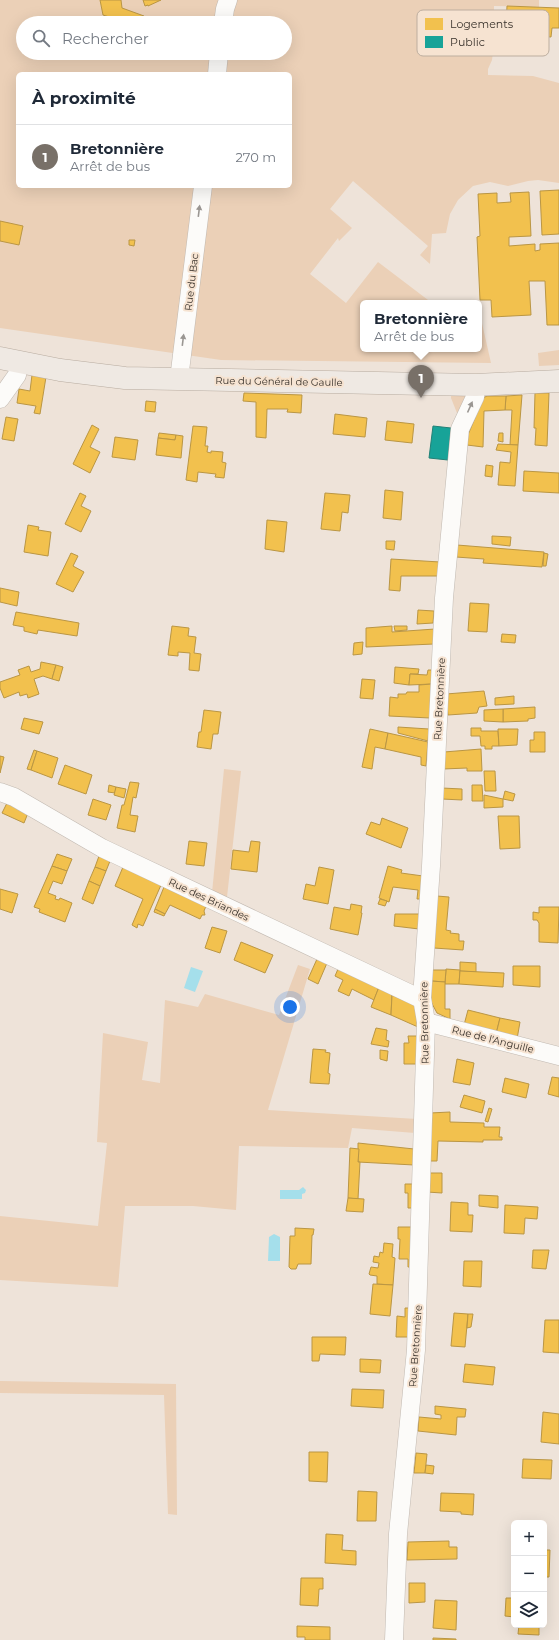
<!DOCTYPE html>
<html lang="fr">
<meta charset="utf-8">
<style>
:root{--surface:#fff;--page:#f6f6f7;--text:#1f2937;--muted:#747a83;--line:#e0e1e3;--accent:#787068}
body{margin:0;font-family:Montserrat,sans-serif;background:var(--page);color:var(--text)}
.controls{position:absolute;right:12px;bottom:12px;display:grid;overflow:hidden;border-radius:6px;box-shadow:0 4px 16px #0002}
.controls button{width:36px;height:36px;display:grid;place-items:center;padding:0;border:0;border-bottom:1px solid var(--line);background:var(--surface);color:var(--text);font:20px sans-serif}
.you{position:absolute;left:290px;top:1007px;width:14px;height:14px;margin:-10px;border:3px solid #fff;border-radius:50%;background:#1a73e8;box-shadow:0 0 0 6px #1a73e833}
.badge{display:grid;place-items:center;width:26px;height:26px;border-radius:50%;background:var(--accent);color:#fff;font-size:13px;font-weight:700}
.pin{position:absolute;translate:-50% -33px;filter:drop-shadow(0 1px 2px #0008)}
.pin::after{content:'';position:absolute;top:21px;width:14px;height:12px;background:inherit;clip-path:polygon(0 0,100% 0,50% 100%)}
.popup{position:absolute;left:360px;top:300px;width:122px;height:52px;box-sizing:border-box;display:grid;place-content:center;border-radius:6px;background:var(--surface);filter:drop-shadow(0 1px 3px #0005);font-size:13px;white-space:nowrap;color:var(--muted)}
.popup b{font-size:15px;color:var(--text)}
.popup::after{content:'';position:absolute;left:50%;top:100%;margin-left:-8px;border:8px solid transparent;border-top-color:var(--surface)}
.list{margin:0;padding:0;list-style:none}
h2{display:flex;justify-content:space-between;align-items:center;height:52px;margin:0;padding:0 16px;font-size:17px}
h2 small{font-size:13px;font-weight:400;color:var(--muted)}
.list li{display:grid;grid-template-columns:26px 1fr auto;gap:12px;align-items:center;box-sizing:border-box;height:64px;padding:0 16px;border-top:1px solid var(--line)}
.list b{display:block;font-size:15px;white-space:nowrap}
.list p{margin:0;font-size:13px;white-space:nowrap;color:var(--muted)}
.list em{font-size:13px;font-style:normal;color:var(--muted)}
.icon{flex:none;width:22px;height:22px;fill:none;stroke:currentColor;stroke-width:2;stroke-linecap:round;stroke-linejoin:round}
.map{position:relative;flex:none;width:559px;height:1640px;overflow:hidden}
.search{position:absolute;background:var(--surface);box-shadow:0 4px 16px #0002;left:16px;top:16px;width:276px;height:44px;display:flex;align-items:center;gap:10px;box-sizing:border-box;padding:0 14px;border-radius:22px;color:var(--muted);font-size:15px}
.panel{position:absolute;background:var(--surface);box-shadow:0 4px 16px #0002;left:16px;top:72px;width:276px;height:116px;border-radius:6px}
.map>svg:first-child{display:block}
</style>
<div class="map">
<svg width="559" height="1640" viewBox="0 0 559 1640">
<rect width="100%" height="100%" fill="#eee3d9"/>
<g fill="#ebd0b7" fill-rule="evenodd">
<path d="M0,0h539v7l-45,-1v11l4,1 -1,6 5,1 -1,19h-7l-2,16 -4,9v6l45,1 26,7v100l-21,-3 -10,1 -20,5 -18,-4 -17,4 -15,14 -8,14 -4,19 -14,1 -2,30 -10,-9 8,-9 -75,-65 -23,28 22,19 -13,13 -1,-3 -28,36 36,29 32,-41 54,41h-69v46h116v-39l12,53 -270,-3 -221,-32zM23,23h262v30h-262zM18,74h272v112h-272z"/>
<polygon points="559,350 559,365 539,366 538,353"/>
<polygon points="451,396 466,396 459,413 457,413 451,398"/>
<polygon points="224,769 241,771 227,897 212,893"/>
<polygon points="298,965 310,969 268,1110 417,1119 415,1133 352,1128 348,1148 239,1146 236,1210 193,1206 125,1206 118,1287 0,1280 0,1216 98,1226 107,1143 97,1142 103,1033 148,1042 142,1080 160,1083 165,1000 198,1007 205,994 279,1015"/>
<polygon points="0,1381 176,1384 177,1515 168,1514 164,1395 0,1393"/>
</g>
<g fill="#a5dfeb">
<polygon points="191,967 203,971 195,992 184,988"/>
<polygon points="303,1187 306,1190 305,1193 302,1194 302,1199 280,1199 280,1190 299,1190"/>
<polygon points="274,1234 280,1237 280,1261 268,1261 269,1237"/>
</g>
<g fill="#f2c14e" stroke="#ba9644">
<polygon points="100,0 121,0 122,8 144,16 142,23 128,23 103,15"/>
<polygon points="143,0 161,0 148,6 148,5 145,6"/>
<polygon points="507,6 559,8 559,28 552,28 551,37 536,36 537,27 506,26"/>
<polygon points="559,190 559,234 542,235 540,191"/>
<polygon points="529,192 531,236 509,237 509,246 535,244 535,251 540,250 540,244 559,243 559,325 547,325 545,281 529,281 531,315 492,317 491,300 480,300 477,237 480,236 478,194 497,193 497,203 511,202 510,193"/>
<polygon points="0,221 23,226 19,245 0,241"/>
<polygon points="129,240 135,240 134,246 129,245"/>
<polygon points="32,375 46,377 40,414 34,413 36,406 17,403 19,389 30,391"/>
<polygon points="244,393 302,395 301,413 287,412 288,409 267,409 266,438 256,437 256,402 243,401"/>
<polygon points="535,393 549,393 547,446 535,445 536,428 534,428"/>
<polygon points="522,395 518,445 510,445 512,410 505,410 506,396"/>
<polygon points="487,396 506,396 505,410 484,411 483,447 467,445 468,435 483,398"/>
<polygon points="146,401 156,402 155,412 145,411"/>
<polygon points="335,414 367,418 365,437 333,434"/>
<polygon points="6,417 18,419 14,441 2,439"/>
<polygon points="387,421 414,424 412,443 385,440"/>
<polygon points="92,425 99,429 90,447 100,452 90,473 73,464"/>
<polygon points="193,426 207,427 205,446 208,446 207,452 211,453 211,451 223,452 222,462 226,463 224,478 215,477 216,474 198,472 197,482 186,480"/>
<polygon points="159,433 176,435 175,440 158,438"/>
<polygon points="499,433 503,433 503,442 498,441"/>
<polygon points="176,435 183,436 181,458 156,455 158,438 175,440"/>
<polygon points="115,437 138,440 135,460 112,457"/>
<polygon points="498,444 518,445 515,486 498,485 500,462 510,463 511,452 496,450"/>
<polygon points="486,465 493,466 492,477 485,476"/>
<polygon points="524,471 559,473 559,493 523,491"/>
<polygon points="385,490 403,492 401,520 383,518"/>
<polygon points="80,493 86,496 81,506 91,511 81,532 65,524"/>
<polygon points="325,493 350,495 348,513 342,512 340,531 321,529"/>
<polygon points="267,520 287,522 284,552 265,549"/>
<polygon points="28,525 39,527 38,530 51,532 48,556 24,552"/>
<polygon points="492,536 511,537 510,546 492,544"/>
<polygon points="386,541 395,541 394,550 386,549"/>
<polygon points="457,545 544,552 542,567 483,563 484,559 456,557"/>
<polygon points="71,553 78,556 73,566 84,572 73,592 56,584"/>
<polygon points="544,553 548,554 546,566 543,566"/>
<polygon points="391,559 440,562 439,576 401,576 400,591 389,590"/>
<polygon points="0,588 19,592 17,606 0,602"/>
<polygon points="470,603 489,604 487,632 468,631"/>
<polygon points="418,610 434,611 433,623 417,624"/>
<polygon points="16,612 79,623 77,636 38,630 37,634 24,631 24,627 13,625"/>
<polygon points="172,626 189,628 188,636 196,637 194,653 201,654 199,671 189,670 190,653 178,652 178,656 168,655"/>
<polygon points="392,626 392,632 435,629 434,644 366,647 366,628"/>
<polygon points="394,626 407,626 407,630 395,631"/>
<polygon points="502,634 516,635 515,643 501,642"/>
<polygon points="363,642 362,654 353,655 354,643"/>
<polygon points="41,662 56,665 52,679 43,676 34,679 39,694 28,698 27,694 20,696 19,692 4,698 0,688 0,682 20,675 18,670 29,666 31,672 40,669"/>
<polygon points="56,665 63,667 59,681 52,679"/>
<polygon points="395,667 419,669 418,674 410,674 409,685 394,683"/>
<polygon points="428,670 433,670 432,684 409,685 410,674 427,675"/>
<polygon points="362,679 375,680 373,699 360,698"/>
<polygon points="432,684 430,718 389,716 390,697 398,698 398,694 406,694 407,692 419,692 419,685"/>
<polygon points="484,691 487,706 479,707 477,713 448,715 446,694"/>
<polygon points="514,696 514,704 495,705 495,698"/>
<polygon points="535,707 535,718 528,719 528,721 503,722 503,709"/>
<polygon points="503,709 503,722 484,721 484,710"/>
<polygon points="204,710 221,712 218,734 213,734 211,749 197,747 199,732 201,732"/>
<polygon points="24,718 43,722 39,734 21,729"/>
<polygon points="398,727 429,729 428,741 398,733"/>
<polygon points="471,728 481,728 481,731 498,731 499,746 492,746 492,749 485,749 485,746 481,746 480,736 471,736"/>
<polygon points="370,729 388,733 385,749 375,747 372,769 362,767"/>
<polygon points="498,729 518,729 517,745 499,746"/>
<polygon points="534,732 545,732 545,752 530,752 530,740 534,740"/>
<polygon points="388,733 428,742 426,766 421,765 421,757 385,749"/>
<polygon points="481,749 482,771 467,771 467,768 443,769 444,752"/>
<polygon points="34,750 37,751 31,770 27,769"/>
<polygon points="37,751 58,758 52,778 31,770"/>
<polygon points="0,756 4,757 0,773"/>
<polygon points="65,765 92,775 86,794 58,784"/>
<polygon points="484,771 495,771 496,791 485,791"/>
<polygon points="130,782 139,783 136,798 133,797 130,815 138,816 135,832 117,828 122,805 124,805"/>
<polygon points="109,785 116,787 115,793 108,792"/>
<polygon points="472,785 482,785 483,801 472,801"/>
<polygon points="116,787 126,789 124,798 114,795"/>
<polygon points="442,788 462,789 462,800 442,799"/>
<polygon points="505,791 515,794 513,801 503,799"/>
<polygon points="484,795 503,799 503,807 484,808"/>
<polygon points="93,799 111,805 106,820 88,815"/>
<polygon points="7,803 28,813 24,823 2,813"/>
<polygon points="498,816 519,816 520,848 500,849"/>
<polygon points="382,818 408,828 401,848 366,834 371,822 380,825"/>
<polygon points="189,841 207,843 204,866 186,864"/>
<polygon points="251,841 260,842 257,872 231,869 233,850 249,852"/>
<polygon points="57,854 72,859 67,871 52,866"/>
<polygon points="99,856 110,861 106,871 95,867"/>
<polygon points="52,866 67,871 62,884 53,881 48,893 56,896 55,899 59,900 60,898 72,903 65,922 39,912 40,909 34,907"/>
<polygon points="388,866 402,870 401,873 423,876 421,899 417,899 418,890 393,887 389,902 379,898"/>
<polygon points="95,867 106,871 100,886 89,881"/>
<polygon points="123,867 161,885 143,926 138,924 137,928 132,925 143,899 115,886"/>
<polygon points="319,867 334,870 328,904 303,899 306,884 315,886"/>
<polygon points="89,881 100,886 93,904 82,899"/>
<polygon points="164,887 206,906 204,911 205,915 202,915 200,919 170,905 165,914 155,909"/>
<polygon points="0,889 18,894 12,913 0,909"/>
<polygon points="437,896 449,897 446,930 451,931 450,933 459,934 459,941 464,941 463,950 434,948"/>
<polygon points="380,899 387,901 385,906 378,904"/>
<polygon points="351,904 362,906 361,913 362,913 358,935 330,929 334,907 350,910"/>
<polygon points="539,907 559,907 558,943 539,942 539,923 537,920 533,920 533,912 539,913"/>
<polygon points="155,909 165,914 164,916 154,912"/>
<polygon points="395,914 420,914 419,929 394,926"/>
<polygon points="212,927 227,931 220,953 205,948"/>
<polygon points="241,942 273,955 265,973 234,960"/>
<polygon points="317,959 327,963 318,984 308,979"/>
<polygon points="460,962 476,963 476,972 460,971"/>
<polygon points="513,966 540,966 540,987 513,985"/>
<polygon points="338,969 379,987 374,1000 352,989 349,996 338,991 343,980 335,976"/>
<polygon points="446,969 460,970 459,984 445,984"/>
<polygon points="432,970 446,970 445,982 431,981"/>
<polygon points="460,971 504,973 503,987 459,984"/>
<polygon points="431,981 445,982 445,1009 450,1009 450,1019 437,1013 429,998"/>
<polygon points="379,987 392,993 391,1015 371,1007"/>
<polygon points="392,995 419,1007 418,1027 391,1015"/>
<polygon points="468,1010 500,1018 496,1034 464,1025"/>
<polygon points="500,1018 520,1022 517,1039 496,1034"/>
<polygon points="376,1028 387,1030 386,1040 389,1041 388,1047 371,1044"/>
<polygon points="408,1036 418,1036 418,1064 404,1064 404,1043 409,1043"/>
<polygon points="313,1049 326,1050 325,1052 330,1053 328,1073 330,1074 329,1084 310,1083"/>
<polygon points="380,1050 388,1051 387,1061 380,1059"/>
<polygon points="457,1059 474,1063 470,1085 453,1082"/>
<polygon points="552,1077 559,1078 559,1097 548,1094"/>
<polygon points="505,1078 529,1084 526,1098 502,1092"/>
<polygon points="464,1095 485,1101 482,1113 460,1107"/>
<polygon points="489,1108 492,1109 488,1122 485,1121"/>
<polygon points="450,1112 450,1122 484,1123 484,1127 500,1127 499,1137 502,1137 502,1140 483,1140 483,1142 438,1141 437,1161 429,1161 430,1113"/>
<polygon points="358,1143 414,1149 414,1165 358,1162"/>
<polygon points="350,1148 359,1149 358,1162 360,1162 358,1199 348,1198"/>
<polygon points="428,1173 442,1173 442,1193 427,1192"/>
<polygon points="405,1184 413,1184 413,1208 408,1208 408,1193 405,1193"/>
<polygon points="479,1195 498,1196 498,1208 479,1206"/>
<polygon points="348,1198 364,1199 363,1212 346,1211"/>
<polygon points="451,1202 468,1203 468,1215 473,1215 472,1232 450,1231"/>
<polygon points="505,1205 538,1207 537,1219 525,1218 524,1234 504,1233"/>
<polygon points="398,1227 412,1227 413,1267 408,1267 408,1259 399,1259 400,1239 398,1239"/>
<polygon points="295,1228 314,1229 313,1235 312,1235 311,1264 298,1264 296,1269 291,1269 289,1267 290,1236 295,1236"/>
<polygon points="384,1243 393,1244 392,1257 395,1258 393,1285 377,1284 377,1276 370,1275 369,1274 371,1267 378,1268 379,1263 373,1262 374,1256 379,1257 380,1252 383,1253"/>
<polygon points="533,1250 549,1250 546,1269 532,1268"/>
<polygon points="464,1261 482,1261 481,1287 463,1286"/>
<polygon points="373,1284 393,1285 390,1316 370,1314"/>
<polygon points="405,1308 410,1308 409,1337 396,1337 397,1316 405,1317"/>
<polygon points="454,1313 468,1314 465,1347 451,1346"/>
<polygon points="468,1314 473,1314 471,1327 467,1328"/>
<polygon points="545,1320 559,1320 559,1353 543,1352"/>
<polygon points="312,1337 346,1337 345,1355 320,1354 319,1361 312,1361"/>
<polygon points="360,1359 381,1360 380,1373 360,1372"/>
<polygon points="465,1364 495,1367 493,1385 463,1382"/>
<polygon points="352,1389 384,1390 383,1408 351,1406"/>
<polygon points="435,1406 466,1409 465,1417 457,1417 456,1435 418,1431 419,1417 441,1419 441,1415 435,1414"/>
<polygon points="543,1412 559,1414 559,1444 541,1442"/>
<polygon points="309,1452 328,1452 327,1482 309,1481"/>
<polygon points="416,1453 427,1454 425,1473 414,1473"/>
<polygon points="523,1459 552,1460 551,1479 522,1478"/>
<polygon points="426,1465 434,1466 433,1474 425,1473"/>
<polygon points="358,1491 377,1492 376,1521 357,1521"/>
<polygon points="441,1493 474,1494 473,1515 461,1514 461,1512 440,1511"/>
<polygon points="326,1534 343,1535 342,1550 356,1551 356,1565 325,1563"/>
<polygon points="449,1541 449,1547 457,1547 457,1559 407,1560 408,1542"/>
<polygon points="544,1550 550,1550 549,1577 544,1577"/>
<polygon points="301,1578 323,1578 323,1589 319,1589 318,1606 300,1605"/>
<polygon points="409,1583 425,1583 425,1602 409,1603"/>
<polygon points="506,1598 514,1598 514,1617 505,1616"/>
<polygon points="435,1600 457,1601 456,1630 433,1628"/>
<polygon points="519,1625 539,1625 539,1635 518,1634"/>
<polygon points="297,1626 330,1627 330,1640 305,1640 305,1637 297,1637"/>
<polygon points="433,1638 456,1639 456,1640 433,1640"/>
</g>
<polygon fill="#17a398" stroke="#218177" points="433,426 451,428 448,460 429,458"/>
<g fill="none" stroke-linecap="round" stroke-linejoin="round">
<defs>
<g id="minor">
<polyline points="223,23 225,9 228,0"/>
<polyline points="217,74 219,53"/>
<polyline points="179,379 203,186"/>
<polyline points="0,399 17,375 19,362"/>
<polyline points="0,792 14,797 102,848 417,997 422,998"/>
<polyline points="426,1022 559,1056"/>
<polyline points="394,1640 398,1534 416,1350 426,1022 422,998 431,866 444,598 460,429 475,397 476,385"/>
</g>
<polyline id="major" points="0,358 60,370 125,378 476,385 559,381"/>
</defs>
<use href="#minor" stroke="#c1b9b1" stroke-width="19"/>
<use href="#major" stroke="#b8aca0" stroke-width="23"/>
<use href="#minor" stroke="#fcfbf9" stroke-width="18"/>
<use href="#major" stroke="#efe9e3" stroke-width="22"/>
</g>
<defs><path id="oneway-solid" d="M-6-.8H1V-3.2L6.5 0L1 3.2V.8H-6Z"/></defs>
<g fill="#9a9692">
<use href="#oneway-solid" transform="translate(199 211) rotate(-83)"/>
<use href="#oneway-solid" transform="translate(183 340) rotate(-83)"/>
<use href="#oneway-solid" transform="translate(470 407) rotate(-66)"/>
</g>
<g text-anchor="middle" stroke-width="4" stroke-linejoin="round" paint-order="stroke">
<g font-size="10" fill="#39322b" stroke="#f6e3d1">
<text transform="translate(191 282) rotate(-83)" y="4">Rue du Bac</text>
<text transform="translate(279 381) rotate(1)" y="4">Rue du Général de Gaulle</text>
<text transform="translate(439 699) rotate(-87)" y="4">Rue Bretonnière</text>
<text transform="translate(209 899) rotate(25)" y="4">Rue des Briandes</text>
<text transform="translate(424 1023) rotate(-91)" y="4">Rue Bretonnière</text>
<text transform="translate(493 1039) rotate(14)" y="4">Rue de l'Anguille</text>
<text transform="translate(415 1346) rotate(-86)" y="4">Rue Bretonnière</text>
</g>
</g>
<rect x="417" y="10" width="132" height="46" rx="6" fill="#f6e3d1" stroke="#bdae9f" stroke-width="1"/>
<rect x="425" y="18" width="18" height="12" fill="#f2c14e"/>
<rect x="425" y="36" width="18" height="12" fill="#17a398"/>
<g font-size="11" fill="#39322b">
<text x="450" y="28">Logements</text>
<text x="450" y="46">Public</text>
</g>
</svg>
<div class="controls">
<button>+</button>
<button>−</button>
<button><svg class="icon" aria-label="layers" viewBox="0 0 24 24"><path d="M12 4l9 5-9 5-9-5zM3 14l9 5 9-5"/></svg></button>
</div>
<div class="you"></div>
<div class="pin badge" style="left:421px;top:398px">1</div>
<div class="popup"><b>Bretonnière</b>Arrêt de bus</div>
<div class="search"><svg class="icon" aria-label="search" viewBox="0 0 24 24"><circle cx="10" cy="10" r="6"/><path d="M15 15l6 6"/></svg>Rechercher</div>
<section class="panel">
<h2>À proximité<small></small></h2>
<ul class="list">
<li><span class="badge">1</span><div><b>Bretonnière</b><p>Arrêt de bus</p></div><em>270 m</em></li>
</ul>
</section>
</div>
